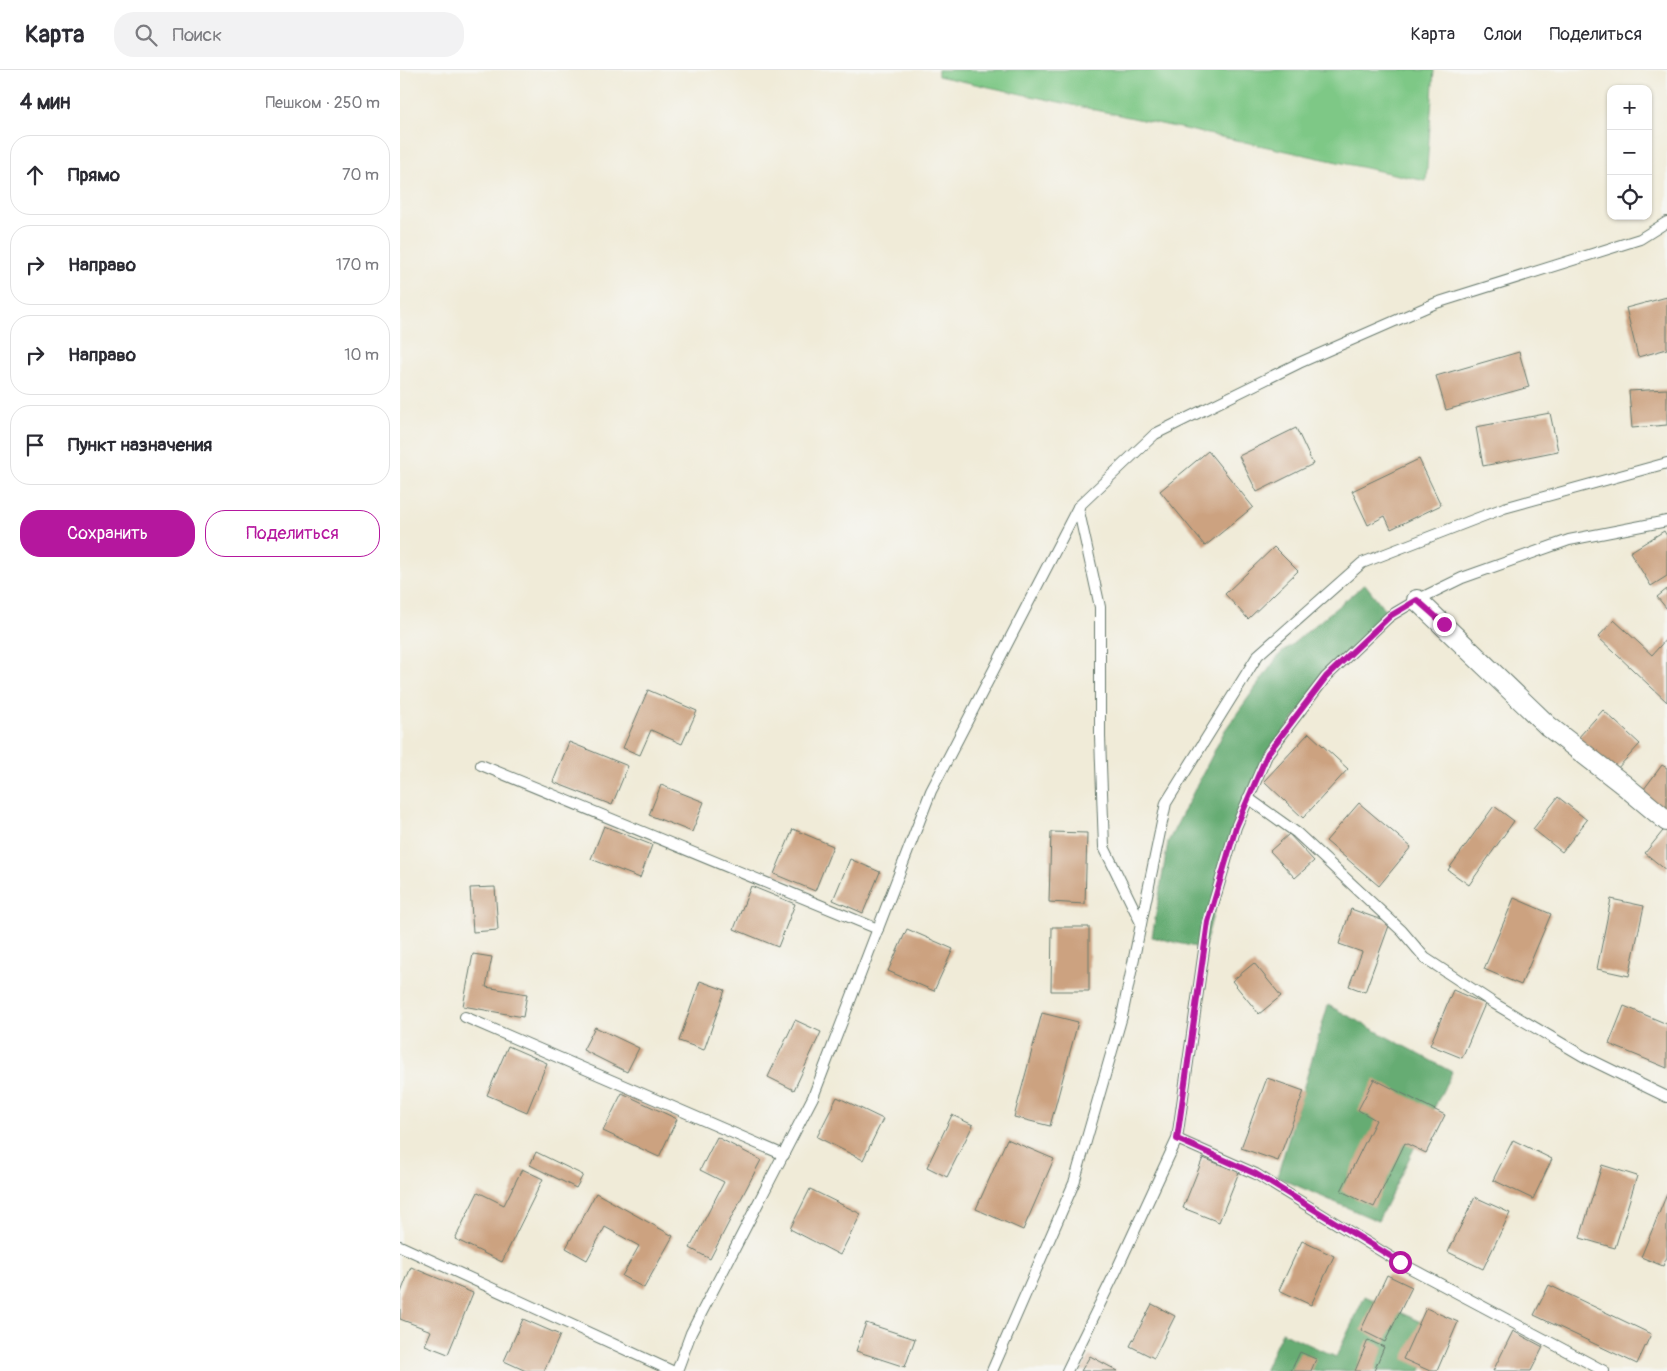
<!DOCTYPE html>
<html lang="ru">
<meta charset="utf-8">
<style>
:root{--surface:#fff;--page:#f2f2f3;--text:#2b2b33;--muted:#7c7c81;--line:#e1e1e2;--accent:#b5179e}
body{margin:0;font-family:Pangolin,sans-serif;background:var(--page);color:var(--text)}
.controls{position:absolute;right:15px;top:15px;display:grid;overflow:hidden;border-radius:10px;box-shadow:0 1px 4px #0004}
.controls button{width:45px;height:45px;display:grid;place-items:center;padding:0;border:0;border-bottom:1px solid var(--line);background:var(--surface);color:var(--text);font:25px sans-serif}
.stop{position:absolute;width:15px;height:15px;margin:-11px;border:4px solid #b5179e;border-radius:50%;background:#fff}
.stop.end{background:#b5179e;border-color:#fff;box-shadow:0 1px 5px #0008}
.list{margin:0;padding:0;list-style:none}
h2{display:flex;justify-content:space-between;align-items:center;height:65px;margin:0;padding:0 20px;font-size:21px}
h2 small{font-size:16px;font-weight:400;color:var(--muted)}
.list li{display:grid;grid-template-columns:32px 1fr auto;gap:15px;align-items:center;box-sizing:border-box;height:80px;margin:0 10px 10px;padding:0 10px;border:1px solid var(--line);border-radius:20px}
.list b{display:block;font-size:19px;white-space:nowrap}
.list em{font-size:16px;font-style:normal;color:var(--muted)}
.actions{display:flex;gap:10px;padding:15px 20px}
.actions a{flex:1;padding:11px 0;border:1px solid var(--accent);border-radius:20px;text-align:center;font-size:18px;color:var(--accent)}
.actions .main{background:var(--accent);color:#fff}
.icon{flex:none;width:28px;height:28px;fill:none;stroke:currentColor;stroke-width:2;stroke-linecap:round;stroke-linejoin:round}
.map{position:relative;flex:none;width:1267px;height:1301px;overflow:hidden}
header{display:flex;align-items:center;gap:30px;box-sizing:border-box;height:70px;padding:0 25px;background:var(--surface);border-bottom:1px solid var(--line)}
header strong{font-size:24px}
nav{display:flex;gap:28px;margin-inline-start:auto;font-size:18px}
.search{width:350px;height:45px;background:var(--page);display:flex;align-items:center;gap:12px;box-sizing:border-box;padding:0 18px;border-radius:20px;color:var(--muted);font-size:19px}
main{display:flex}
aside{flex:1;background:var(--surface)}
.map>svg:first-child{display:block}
</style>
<header>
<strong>Карта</strong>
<div class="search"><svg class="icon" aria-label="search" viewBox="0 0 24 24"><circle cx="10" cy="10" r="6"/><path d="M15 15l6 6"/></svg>Поиск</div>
<nav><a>Карта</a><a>Слои</a><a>Поделиться</a></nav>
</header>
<main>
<aside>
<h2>4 мин<small>Пешком · 250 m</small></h2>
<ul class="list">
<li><svg class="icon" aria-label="ahead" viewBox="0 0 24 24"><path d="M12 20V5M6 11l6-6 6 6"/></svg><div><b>Прямо</b></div><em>70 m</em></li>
<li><svg class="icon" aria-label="right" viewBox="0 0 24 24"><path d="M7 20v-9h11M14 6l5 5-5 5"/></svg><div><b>Направо</b></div><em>170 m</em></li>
<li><svg class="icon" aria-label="right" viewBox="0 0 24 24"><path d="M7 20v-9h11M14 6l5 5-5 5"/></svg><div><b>Направо</b></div><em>10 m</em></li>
<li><svg class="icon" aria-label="arrive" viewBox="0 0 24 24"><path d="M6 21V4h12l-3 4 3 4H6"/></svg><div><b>Пункт назначения</b></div></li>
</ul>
<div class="actions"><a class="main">Сохранить</a><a>Поделиться</a></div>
</aside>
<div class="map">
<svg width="1267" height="1301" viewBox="0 0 1267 1301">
<rect width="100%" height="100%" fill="#f6f6f2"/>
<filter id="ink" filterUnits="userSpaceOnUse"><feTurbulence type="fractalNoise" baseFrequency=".02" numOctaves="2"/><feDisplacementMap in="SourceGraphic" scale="10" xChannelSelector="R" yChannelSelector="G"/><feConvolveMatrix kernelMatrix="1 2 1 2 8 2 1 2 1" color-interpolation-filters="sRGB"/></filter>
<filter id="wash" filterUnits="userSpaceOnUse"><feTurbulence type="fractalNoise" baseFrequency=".0096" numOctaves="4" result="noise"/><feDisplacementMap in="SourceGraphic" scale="20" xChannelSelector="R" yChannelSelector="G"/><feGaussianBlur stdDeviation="1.12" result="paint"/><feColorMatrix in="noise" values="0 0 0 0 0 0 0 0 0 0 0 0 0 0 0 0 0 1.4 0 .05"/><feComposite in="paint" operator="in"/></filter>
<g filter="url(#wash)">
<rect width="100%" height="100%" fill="#f0ebd8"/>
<polygon fill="#7ec886" stroke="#4e825d" points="538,0 1034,0 1026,111 538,6"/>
<g fill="#66ac73" stroke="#427454">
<polygon points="965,514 990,546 926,607 867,683 836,757 804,879 752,867 768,772 825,660 879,585"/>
<polygon points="928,935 1052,1002 978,1151 877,1107"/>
<polygon points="965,1226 1040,1261 1021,1301 864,1301 882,1262 936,1287"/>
</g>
<g id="blocks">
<g fill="#cca280">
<polygon points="1267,227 1267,279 1238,287 1226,238"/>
<polygon points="1119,282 1129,317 1046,340 1036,306"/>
<polygon points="1267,319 1267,355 1232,358 1229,321"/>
<polygon points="1150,343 1158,381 1083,396 1076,357"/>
<polygon points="896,358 913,394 857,422 839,386"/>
<polygon points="808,381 853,437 805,476 760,421"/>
<polygon points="1019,389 1041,435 991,459 985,446 968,455 952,421"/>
<polygon points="1264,461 1267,466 1267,506 1251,516 1230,482"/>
<polygon points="874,477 898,501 848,549 825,524"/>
<polygon points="1267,519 1267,539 1257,527"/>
<polygon points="1214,550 1252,585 1267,568 1267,632 1198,567"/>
<polygon points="248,620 297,641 282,674 251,660 240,685 223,678"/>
<polygon points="1203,640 1240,674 1215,701 1178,668"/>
<polygon points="909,663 948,699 903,748 864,711"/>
<polygon points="169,672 228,696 212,735 153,712"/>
<polygon points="1262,695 1267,698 1267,742 1241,723"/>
<polygon points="261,715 304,732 292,762 249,745"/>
<polygon points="1158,727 1187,750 1162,782 1133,759"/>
<polygon points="959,733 1011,777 979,816 926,771"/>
<polygon points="1094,736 1114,751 1069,815 1048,800"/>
<polygon points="204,756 252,775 240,808 191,789"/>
<polygon points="1267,756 1267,801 1245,783"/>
<polygon points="393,759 433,776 415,821 374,804"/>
<polygon points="651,762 687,763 685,834 649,832"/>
<polygon points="889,764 914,791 895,808 870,781"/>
<polygon points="450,789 480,802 463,843 433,830"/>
<polygon points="351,816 395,834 378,877 334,859"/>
<polygon points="95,817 98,860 73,862 70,818"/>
<polygon points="1114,828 1151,844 1121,915 1084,899"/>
<polygon points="1211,829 1244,836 1229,906 1197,899"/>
<polygon points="951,839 990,853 965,922 949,916 962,882 939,874"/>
<polygon points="652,857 689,857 689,921 651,921"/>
<polygon points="507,859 553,879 534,921 488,901"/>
<polygon points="73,884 92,887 86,917 127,924 123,947 63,936"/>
<polygon points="854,893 881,926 859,944 832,911"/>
<polygon points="300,911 325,920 304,980 279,971"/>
<polygon points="1053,920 1085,934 1062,988 1030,975"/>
<polygon points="1224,936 1267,954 1267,998 1209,974"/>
<polygon points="642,943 678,952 650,1056 614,1047"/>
<polygon points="395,950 421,962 394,1020 368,1007"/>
<polygon points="195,957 239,978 227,1002 183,980"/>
<polygon points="108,976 147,993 127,1042 87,1025"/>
<polygon points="867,1008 904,1021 878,1091 841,1078"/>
<polygon points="974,1009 1045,1045 1026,1083 1005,1073 974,1137 941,1121 976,1050 958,1040"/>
<polygon points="222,1023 277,1049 259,1087 203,1061"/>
<polygon points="437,1027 483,1049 463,1090 417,1067"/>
<polygon points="552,1045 573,1055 547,1107 527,1097"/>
<polygon points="317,1067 361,1090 310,1189 290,1178 324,1112 300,1100"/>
<polygon points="607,1069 654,1089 623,1160 576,1139"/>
<polygon points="1113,1070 1152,1089 1133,1129 1093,1110"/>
<polygon points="136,1082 183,1105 176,1118 130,1095"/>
<polygon points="803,1088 839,1102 819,1152 783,1138"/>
<polygon points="1202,1095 1237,1106 1215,1178 1180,1168"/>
<polygon points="122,1099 143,1109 102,1192 55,1169 78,1122 104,1135"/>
<polygon points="410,1119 461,1144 440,1185 390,1159"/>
<polygon points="196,1123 273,1166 244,1218 222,1206 239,1176 205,1157 187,1190 166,1178"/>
<polygon points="1267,1124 1267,1187 1263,1196 1241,1187"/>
<polygon points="1075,1127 1110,1143 1083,1199 1048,1182"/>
<polygon points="902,1171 934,1186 911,1235 879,1220"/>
<polygon points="11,1197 73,1223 48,1284 25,1275 31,1261 0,1249 0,1225"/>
<polygon points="987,1205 1012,1217 985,1272 961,1260"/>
<polygon points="1149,1215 1251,1264 1237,1294 1134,1245"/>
<polygon points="752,1234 775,1246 754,1288 730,1276"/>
<polygon points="1026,1238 1058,1252 1037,1301 1030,1301 1003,1289"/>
<polygon points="123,1249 160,1265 144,1301 126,1301 104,1291"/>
<polygon points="466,1253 515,1269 505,1297 456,1281"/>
<polygon points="1113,1261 1143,1277 1131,1301 1093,1301"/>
<polygon points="968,1270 984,1277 974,1301 955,1301"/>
<polygon points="900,1282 916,1289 911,1301 891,1301"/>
<polygon points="690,1286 718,1301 681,1301"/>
</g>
</g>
</g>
<g filter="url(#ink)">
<use href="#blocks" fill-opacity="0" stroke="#687a6d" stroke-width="1"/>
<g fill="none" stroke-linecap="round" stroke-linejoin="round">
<defs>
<g id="lane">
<polyline points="678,437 700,537 700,667 704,777 741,853"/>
<polyline points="81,695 478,859"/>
<polyline points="848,728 897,763 1002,861 1025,888 1095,934 1183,986 1267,1027"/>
<polyline points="65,947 384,1085"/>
<polyline points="777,1069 856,1104 999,1192 1204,1301"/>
<polyline points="0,1176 272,1301"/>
<polyline points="277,1301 291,1263 413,1027 531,721 678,437 755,364 899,293 1036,233 1240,169 1267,152"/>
<polyline points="592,1301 674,1113 722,946 766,733 858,585 962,493 1104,438 1267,393"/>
<polyline points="667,1301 716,1201 777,1069 808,852 836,757 868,683 926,607 990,546 1017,530 1062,508 1169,470 1267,451"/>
</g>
<polyline id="street" points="1017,530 1148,656 1224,715 1267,751"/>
</defs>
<use href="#lane" stroke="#687a6d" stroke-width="12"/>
<use href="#street" stroke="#687a6d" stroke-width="22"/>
<use href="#lane" stroke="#fff" stroke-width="10"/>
<use href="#street" stroke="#fff" stroke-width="20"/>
</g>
</g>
<g fill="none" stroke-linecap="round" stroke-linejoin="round" filter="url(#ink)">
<polyline stroke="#b5179e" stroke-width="6" points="1000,1192 856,1104 777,1069 808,852 836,757 868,683 926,607 990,546 1017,530 1044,554"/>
</g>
</svg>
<div class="controls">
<button>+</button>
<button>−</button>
<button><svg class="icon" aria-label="locate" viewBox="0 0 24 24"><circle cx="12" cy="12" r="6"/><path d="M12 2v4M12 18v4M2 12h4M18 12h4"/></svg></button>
</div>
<div class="stop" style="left:1000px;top:1192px"></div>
<div class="stop end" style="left:1044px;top:554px"></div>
</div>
</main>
